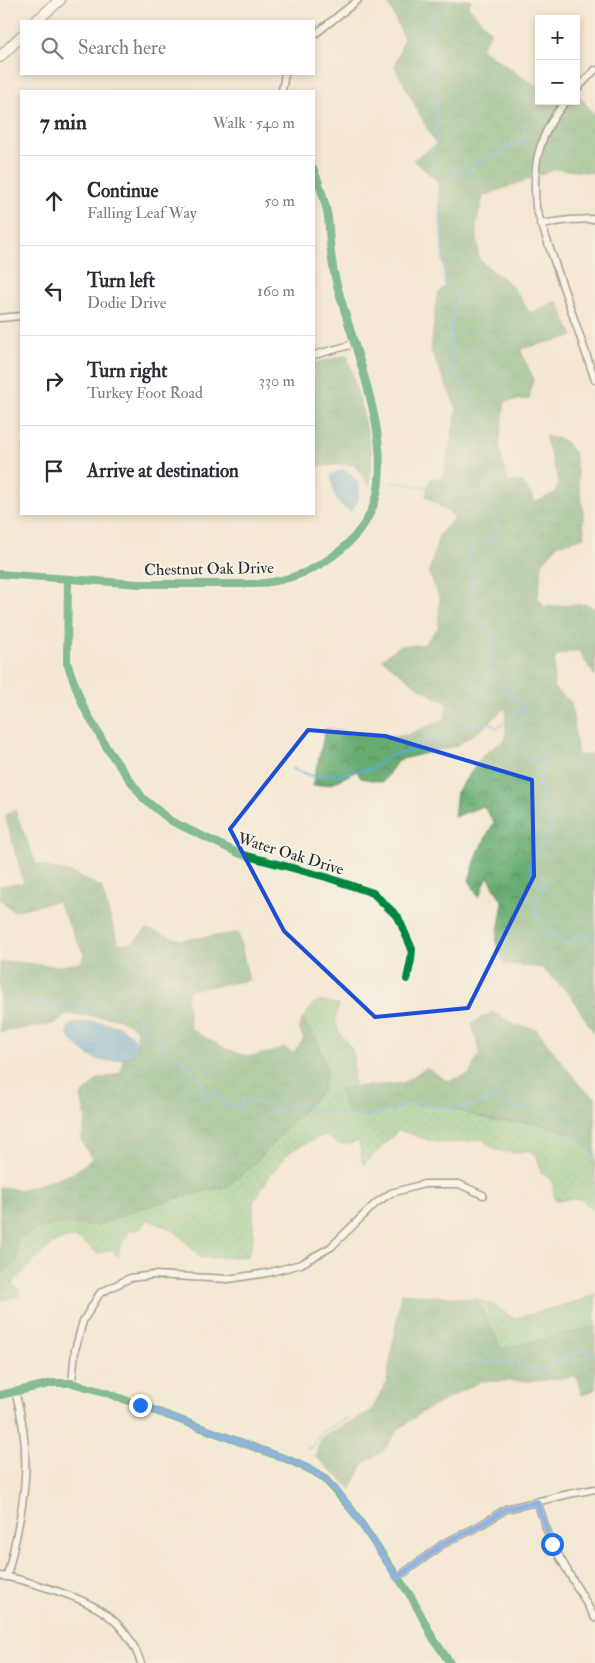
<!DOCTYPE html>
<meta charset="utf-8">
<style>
:root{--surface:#fff;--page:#f7f7f7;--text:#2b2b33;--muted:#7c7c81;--line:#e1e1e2}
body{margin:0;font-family:"IM FELL Double Pica",serif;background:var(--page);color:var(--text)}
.controls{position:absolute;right:15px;top:15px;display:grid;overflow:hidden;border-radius:0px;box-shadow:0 2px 8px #0003}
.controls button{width:45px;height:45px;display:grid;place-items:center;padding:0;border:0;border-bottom:1px solid var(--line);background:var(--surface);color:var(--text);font:25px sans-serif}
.stop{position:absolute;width:15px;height:15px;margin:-11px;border:4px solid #1a73e8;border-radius:50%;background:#fff}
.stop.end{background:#1a73e8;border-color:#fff;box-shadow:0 1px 5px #0008}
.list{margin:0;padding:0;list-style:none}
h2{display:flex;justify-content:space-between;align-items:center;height:65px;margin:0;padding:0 20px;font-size:21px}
h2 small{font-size:16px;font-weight:400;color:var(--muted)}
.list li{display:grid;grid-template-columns:32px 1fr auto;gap:15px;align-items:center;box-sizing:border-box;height:90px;padding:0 20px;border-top:1px solid var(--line)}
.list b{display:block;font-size:19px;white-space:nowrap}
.list p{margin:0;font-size:16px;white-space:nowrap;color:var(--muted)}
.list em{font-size:16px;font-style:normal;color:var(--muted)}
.icon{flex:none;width:28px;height:28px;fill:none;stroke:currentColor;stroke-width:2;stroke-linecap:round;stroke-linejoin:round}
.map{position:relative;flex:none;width:595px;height:1663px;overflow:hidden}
.search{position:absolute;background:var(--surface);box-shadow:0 2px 8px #0003;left:20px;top:20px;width:295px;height:55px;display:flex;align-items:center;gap:12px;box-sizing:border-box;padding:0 18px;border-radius:0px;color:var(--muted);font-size:19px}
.panel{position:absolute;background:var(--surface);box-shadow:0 2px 8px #0003;left:20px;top:90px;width:295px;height:425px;border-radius:0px}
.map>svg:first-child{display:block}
</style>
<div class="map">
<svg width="595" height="1663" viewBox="0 0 595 1663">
<defs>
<pattern id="grass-dots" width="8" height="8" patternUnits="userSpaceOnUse" patternTransform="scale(1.25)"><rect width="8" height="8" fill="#80c883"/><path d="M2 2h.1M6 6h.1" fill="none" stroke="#69a36b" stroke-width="1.8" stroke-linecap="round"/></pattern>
<pattern id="forest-crowns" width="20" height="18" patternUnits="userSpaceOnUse" patternTransform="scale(1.25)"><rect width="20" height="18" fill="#68ac71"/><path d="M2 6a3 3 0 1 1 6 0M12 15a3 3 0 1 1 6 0" fill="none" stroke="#568c5d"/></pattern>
<pattern id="water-rules" width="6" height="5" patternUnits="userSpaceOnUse" patternTransform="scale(1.25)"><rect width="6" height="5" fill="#58acd4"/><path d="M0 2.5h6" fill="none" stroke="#498cac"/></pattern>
</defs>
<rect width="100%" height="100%" fill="#f7f3e8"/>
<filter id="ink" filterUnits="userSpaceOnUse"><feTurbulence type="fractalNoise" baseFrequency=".02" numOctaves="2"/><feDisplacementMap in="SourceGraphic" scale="10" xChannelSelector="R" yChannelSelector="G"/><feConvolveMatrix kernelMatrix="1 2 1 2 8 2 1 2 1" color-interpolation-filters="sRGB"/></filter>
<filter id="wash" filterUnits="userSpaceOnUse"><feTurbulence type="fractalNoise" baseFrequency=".0096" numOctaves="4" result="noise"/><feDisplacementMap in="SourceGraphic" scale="20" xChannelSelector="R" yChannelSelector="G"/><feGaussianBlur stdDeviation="1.12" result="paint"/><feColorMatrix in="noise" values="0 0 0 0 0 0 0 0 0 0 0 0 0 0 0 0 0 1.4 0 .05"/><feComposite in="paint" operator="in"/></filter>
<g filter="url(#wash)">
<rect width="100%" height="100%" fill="#f4e8d3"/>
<g fill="url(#grass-dots)" stroke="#567a57">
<path d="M320,1001l19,4 -4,13 3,13 15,20 1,36 -15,3 53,21 16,-7 42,4 46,14 41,1 36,11 22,21v55l-5,-2 -8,-9 -27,1 -3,-20 -11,-8 -4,-16 -11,-6 -11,3 -20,-3 -13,-11c-18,3 -36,6 -54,1 -11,-3 -19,-8 -30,-9l-35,34 -4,-24c-15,5 -21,6 -33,-6l-10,3 -27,14 -22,28 -14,22v38l-5,16 -47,2 -26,-27 -28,-12 -7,10 -10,2 -10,15 -2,11 -7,-8 -13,5c-7,-5 -16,-15 -23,-16 -21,-5 -50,33 -63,46l7,6v6l-19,4v-25l17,-15v-20l18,-11 26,-6 37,2 39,-16 66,-18 23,-4 26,-21 70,-76 -4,-48 -16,-22 11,-16z"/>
<polygon points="595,1294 595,1327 501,1349 476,1299 493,1304 514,1319 582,1300"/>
</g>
<g fill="url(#forest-crowns)" stroke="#4a6c4e">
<polygon points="387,0 472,0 468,6 491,32 481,48 522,77 539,87 539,101 576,101 576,91 595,116 595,173 556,169 483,196 476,226 479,260 511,285 530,313 557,301 573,336 520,349 533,378 529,399 505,401 499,446 508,482 522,482 536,502 555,493 559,482 545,436 563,440 574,452 583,512 584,537 557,545 542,564 538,597 544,607 587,604 595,609 595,676 578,650 555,656 553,688 571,702 578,756 595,754 595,1034 570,995 542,968 504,963 496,943 503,903 488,876 479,897 469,880 479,850 494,822 483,806 454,817 457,792 483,755 506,739 506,707 483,728 456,746 398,760 383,782 361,778 357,771 331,784 312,786 326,728 353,734 404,736 445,719 447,703 418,687 382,659 400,646 423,645 438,628 440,599 429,573 439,535 455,517 426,496 430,479 443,478 457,409 431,351 437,295 445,286 438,181 413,160 436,145 395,67 404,38"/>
<polygon points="347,355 372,445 370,486 353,464 314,466 314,363"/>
<path d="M15,810l21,54 35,9 30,14 17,56h14l14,-14 34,11 58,-7 11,47 -60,10 -3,7 4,31c15,10 39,24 56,28 8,1 31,-5 39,-8l8,5 11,-14 -5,-12 3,-7 16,22 9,31 -5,17 -70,76 -26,21 -23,4 -66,18 -39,16 -37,-2 -26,6 -18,11v20l-17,15v-88l20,3 52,-16 20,-15 -11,-19 5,-21 -5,-23 16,-16 23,-7 3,-14 11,-5 4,-9 -2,-17 -19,-10 -49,-4 -15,10 -53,8v-69c11,-4 41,3 56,3 8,0 16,-2 24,-3l5,-7 -28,-55 -44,10 -13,-12v-13l24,-3 -19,-68z"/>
<polygon points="493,1012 515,1025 536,1029 582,1088 595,1097 595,1155 573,1134 537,1123 495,1121 450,1108 408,1104 392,1111 367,1116 349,1115 339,1090 354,1087 403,1083 426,1068 447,1081 469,1075 480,1053 472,1023"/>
<polygon points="401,1293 476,1299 501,1349 595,1327 595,1389 582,1395 576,1376 538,1381 481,1381 422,1412 398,1430 383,1451 363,1464 351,1489 315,1456 322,1437 371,1411 387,1381"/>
</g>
<g fill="url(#water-rules)" stroke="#426c80">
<path d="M343,470l8,4 8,11 -1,16 -7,10c-17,-7 -17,-19 -20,-36z"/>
<path d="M90,1022c20,1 39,4 48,23l-4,9c-31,14 -45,6 -66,-18v-9l5,-3z"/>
</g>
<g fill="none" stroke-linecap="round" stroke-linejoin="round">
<g stroke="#58acd4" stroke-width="2">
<path d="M436,9l-8,10 5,15 -6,17 9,19 -5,16 6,4 -1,55 -10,8 6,10 6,18 7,105 14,9c-12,23 -8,52 -7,77 7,8 13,17 21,24l-3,7 4,10"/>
<polyline points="438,181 444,183 459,171 470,172 475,162 505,152 506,146 525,140 523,124 532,122"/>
<polyline points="477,424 482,442 461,465 468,468 477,462 480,467 477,471 481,480 491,482 484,498 498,528 487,542 473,545 467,563 474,582 468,607 476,623 492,630 492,671 486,675 500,682 505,692 523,705 522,732 514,738 526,758 541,755 545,762 540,784 544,814 551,816 551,830 530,864 531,882 545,885 534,905 535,914 544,920 544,938 557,934 564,945 584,936 595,937"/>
<polyline points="391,483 399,482 416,486 429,487 440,492 454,491 469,495 486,493"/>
<polyline points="293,769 312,776 340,775 352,771 370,769 397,753 409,752 429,739 435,741 456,730 471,727 480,723 490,723 497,728 510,719 523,706"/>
<path d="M0,1005l25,-5 27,8 13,-6 8,-1 23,11 18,-2 9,-3 15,10 5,17 10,1 10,11 28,22 12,17v12l15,-4 2,9 13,5 7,1 4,-9 26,7 3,7c13,-6 25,-13 38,-4l38,6 18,1 25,-5 16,-7 42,4 27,-3 20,-10 21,15 17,-7 14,8 12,2 12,21 22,21"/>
<polyline points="441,1351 461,1366 469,1361 525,1365 540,1372 579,1351 595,1354"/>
<polyline points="307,1449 312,1447 320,1433 348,1418"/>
</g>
</g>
</g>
<g filter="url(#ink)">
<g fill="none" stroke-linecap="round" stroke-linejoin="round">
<defs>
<g id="minor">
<polyline points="314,35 358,0"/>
<polyline points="576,90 595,70"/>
<polyline points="282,91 285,74"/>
<path d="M566,101c-28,33 -34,65 -30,107l59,172"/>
<polyline points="540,224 570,220 595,219"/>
<polyline points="0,318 21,316"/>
<polyline points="314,355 354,344"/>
<path d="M0,574l139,10h118c35,-4 59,-13 86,-36 15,-13 27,-30 33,-50 17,-64 -26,-158 -41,-221 -5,-20 -5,-40 -7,-60 -3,-17 -8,-32 -14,-47"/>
<polyline points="68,579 67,663 83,706 108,750 143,798 171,821 240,854 326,877 373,893 398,917 412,949 411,960 407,979"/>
<polyline points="72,1383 75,1350 83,1321 100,1293 130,1278 154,1275 228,1279 267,1273 301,1264 331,1247 376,1203 391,1193 424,1184 459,1184 483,1195"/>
<polyline points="537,1502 552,1544 595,1618"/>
<path d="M0,1576c14,1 28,6 41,10 47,14 83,28 100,77"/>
<path d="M7,1577c16,-68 28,-117 8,-186"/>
<polyline points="397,1578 443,1544 481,1525 506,1509 569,1494 595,1489"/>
</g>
<polyline id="tertiary" points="0,1395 53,1383 72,1383 104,1392 289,1460 313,1471 325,1479 352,1510 412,1598 433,1638 450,1663"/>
<g id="primary">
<polyline points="36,21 60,0"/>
<polyline points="0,57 21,36"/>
</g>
</defs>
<use href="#minor" stroke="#494744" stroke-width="9"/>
<use href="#tertiary" stroke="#494744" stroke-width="10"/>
<use href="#primary" stroke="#494744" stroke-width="12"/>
<use href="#minor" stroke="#fff" stroke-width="6"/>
<use href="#tertiary" stroke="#fff" stroke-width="8"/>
<use href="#primary" stroke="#fff" stroke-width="10"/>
<defs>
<g id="cycleway">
<path d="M0,574l139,10h118c35,-4 59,-13 86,-36 15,-13 27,-30 33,-50 17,-64 -26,-158 -41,-221 -5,-20 -5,-40 -7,-60 -3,-17 -8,-32 -14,-47"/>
<polyline points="68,579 67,663 83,706 108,750 143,798 171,821 240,854 326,877 373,893 398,917 412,949 411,960 407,979"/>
<polyline points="0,1395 53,1383 72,1383 104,1392 289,1460 313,1471 325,1479 352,1510 412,1598 433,1638 450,1663"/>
</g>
</defs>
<use href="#cycleway" stroke="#f7f3e8" stroke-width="11"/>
<use href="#cycleway" stroke="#00873e" stroke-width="8"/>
</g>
</g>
<g fill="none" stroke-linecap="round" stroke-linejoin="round" filter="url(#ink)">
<polyline stroke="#1a73e8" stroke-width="6" points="140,1405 289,1460 314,1471 335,1488 352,1510 397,1578 443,1544 481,1525 506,1509 537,1502 552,1544"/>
</g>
<path d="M0 0H595V1663H0ZM308,730l77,6 147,44 2,96 -66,132 -93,9 -91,-86 -54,-102z" fill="#f4e8d3" fill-opacity=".55" fill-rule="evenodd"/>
<path fill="none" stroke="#1d4ed8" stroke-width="4" stroke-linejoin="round" d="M308,730l77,6 147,44 2,96 -66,132 -93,9 -91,-86 -54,-102z"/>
<g text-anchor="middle" stroke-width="4" stroke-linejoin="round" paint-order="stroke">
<g font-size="16" fill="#2b2b2b" stroke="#f7f3e8">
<text transform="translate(209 568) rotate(-1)" y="6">Chestnut Oak Drive</text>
<text transform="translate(291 853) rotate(17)" y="6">Water Oak Drive</text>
</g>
</g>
</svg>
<div class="controls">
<button>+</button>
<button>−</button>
</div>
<div class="stop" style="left:552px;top:1544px"></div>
<div class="stop end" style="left:140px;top:1405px"></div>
<div class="search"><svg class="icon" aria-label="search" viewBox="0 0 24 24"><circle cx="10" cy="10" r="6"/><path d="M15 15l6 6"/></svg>Search here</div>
<section class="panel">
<h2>7 min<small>Walk · 540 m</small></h2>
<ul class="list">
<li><svg class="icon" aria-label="ahead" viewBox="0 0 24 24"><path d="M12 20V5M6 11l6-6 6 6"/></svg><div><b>Continue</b><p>Falling Leaf Way</p></div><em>50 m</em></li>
<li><svg class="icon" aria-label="left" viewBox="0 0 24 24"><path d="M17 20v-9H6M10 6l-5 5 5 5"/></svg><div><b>Turn left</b><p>Dodie Drive</p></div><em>160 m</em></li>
<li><svg class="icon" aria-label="right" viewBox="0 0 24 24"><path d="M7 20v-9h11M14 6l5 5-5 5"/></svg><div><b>Turn right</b><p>Turkey Foot Road</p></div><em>330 m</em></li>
<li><svg class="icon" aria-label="arrive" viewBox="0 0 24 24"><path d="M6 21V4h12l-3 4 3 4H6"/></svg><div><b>Arrive at destination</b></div></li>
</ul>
</section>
</div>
